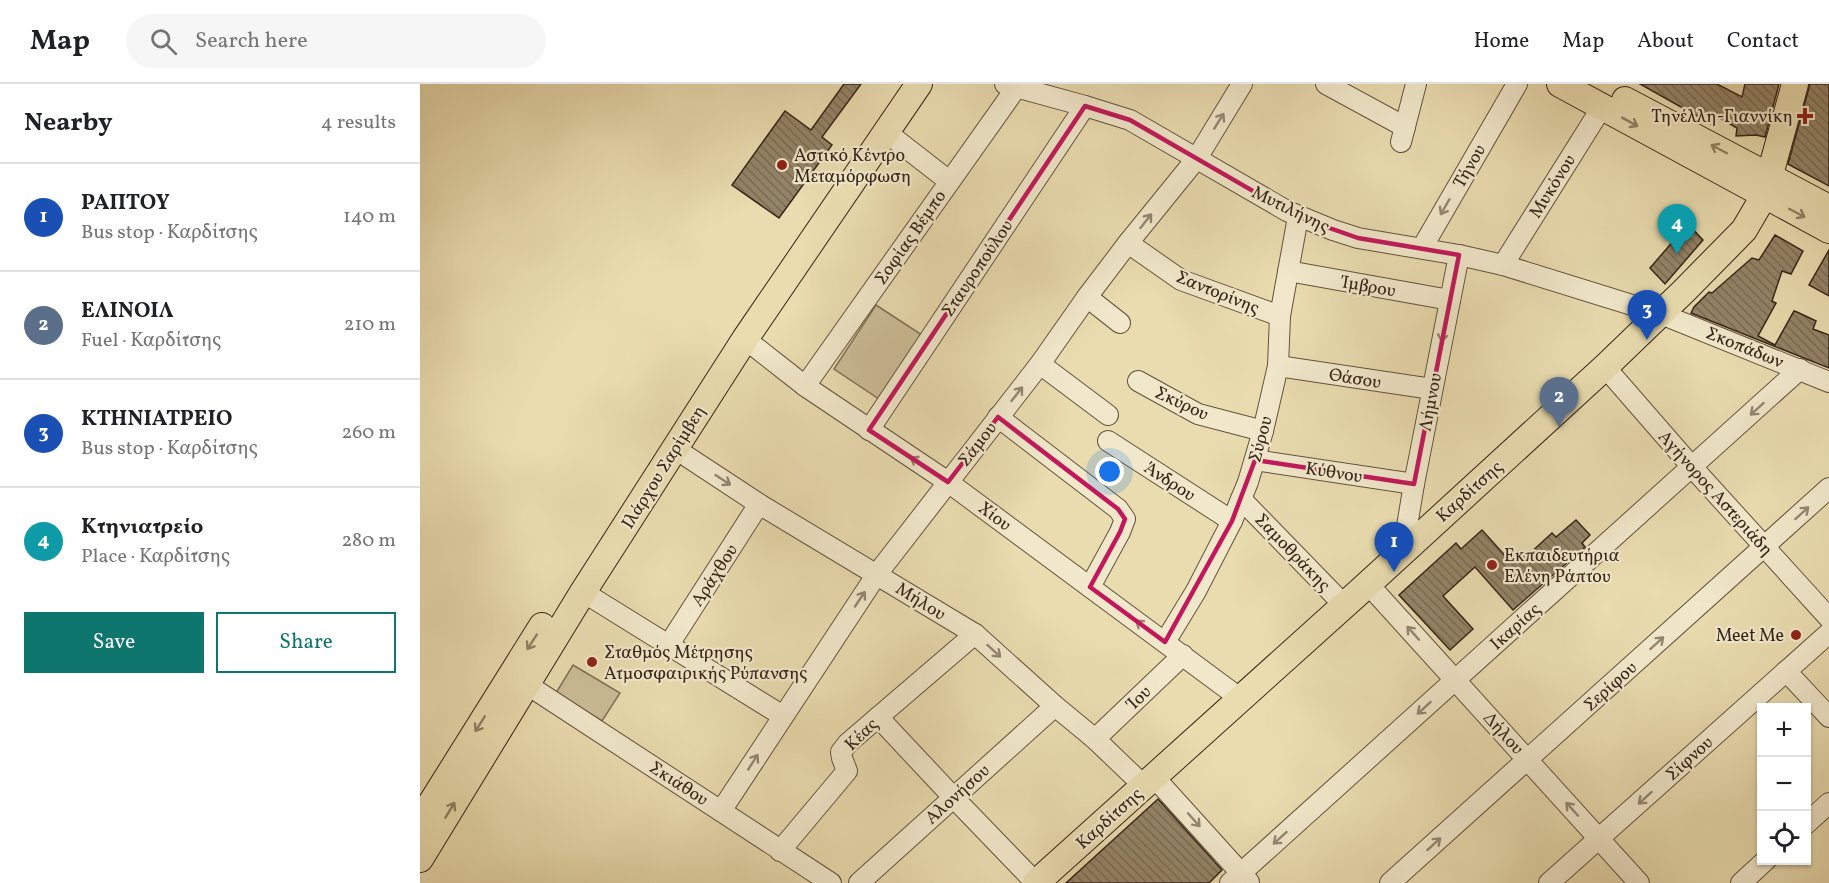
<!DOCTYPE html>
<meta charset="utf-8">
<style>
:root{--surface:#fff;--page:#f6f6f6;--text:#202124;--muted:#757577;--line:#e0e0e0;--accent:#0f766e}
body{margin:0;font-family:Vollkorn,serif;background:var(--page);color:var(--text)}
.controls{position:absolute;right:18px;bottom:18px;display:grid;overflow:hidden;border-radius:0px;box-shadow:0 2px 4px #0004}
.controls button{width:54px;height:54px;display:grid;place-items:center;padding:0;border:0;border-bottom:2px solid var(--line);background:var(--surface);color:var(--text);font:30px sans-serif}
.you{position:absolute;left:690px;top:388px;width:21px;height:21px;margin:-15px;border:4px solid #fff;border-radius:50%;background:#1a73e8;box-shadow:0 0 0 9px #1a73e833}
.badge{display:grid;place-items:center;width:39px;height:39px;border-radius:50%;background:var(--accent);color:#fff;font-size:20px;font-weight:700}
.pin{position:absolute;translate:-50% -50px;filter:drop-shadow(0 2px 3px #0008)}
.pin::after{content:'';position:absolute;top:32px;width:21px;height:18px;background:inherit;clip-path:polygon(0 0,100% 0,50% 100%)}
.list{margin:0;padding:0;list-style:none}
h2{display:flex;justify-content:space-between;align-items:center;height:78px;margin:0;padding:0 24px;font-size:26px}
h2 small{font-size:20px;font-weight:400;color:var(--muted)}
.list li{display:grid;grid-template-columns:39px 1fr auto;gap:18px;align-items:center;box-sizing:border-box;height:108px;padding:0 24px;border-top:2px solid var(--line)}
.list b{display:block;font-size:22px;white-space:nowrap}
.list p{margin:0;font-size:20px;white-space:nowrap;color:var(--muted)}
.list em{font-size:20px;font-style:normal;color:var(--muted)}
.actions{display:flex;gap:12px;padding:18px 24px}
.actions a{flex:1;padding:14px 0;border:2px solid var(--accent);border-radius:0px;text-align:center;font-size:21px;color:var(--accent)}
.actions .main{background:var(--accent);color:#fff}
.icon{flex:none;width:33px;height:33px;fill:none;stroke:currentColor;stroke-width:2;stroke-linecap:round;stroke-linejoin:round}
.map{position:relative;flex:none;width:1409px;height:799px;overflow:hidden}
header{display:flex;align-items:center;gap:36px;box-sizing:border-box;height:84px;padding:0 30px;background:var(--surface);border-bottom:2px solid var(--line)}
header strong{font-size:28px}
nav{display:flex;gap:33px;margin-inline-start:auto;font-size:21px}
.search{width:420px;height:54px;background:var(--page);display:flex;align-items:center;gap:15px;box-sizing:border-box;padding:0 21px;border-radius:33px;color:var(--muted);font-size:22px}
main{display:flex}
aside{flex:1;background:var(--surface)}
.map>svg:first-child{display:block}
</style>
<header>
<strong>Map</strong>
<div class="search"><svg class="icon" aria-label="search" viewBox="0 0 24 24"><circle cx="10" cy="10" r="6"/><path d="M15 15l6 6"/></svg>Search here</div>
<nav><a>Home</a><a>Map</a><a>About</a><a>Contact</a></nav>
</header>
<main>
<aside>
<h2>Nearby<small>4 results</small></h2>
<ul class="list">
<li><span class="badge" style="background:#1a4fb4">1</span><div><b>ΡΑΠΤΟΥ</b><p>Bus stop · Καρδίτσης</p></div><em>140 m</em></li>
<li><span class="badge" style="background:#5c6f8a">2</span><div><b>ΕΛΙΝΟΙΛ</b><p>Fuel · Καρδίτσης</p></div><em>210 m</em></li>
<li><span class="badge" style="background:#1a4fb4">3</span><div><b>ΚΤΗΝΙΑΤΡΕΙΟ</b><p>Bus stop · Καρδίτσης</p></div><em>260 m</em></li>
<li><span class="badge" style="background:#0f9aa8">4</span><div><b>Κτηνιατρείο</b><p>Place · Καρδίτσης</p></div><em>280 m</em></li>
</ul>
<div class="actions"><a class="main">Save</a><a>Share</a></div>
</aside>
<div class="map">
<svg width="1409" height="799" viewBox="0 0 1409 799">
<defs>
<pattern id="building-back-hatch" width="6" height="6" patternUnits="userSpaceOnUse" patternTransform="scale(1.5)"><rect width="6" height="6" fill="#938467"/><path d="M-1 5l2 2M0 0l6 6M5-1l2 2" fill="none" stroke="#796c54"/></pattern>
</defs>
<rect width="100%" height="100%" fill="#e9dcaf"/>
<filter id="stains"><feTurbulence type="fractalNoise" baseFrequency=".00333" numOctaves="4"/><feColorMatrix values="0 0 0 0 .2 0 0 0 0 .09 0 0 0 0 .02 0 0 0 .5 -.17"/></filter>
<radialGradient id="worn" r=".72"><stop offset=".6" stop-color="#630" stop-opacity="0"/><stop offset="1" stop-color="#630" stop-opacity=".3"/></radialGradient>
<g fill="#cbbd96" stroke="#807158" stroke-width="1.5">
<polygon points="456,221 505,253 462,317 414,285"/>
<polygon points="153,581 200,609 182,637 136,609"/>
</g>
<g fill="url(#building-back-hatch)" stroke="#362519" stroke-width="1.5">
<polygon points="424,0 441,0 402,53 412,61 359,134 312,101 365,27 391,46"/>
<polygon points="1220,0 1297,0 1322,13 1325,0 1359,0 1345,53 1336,51 1316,52 1317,44 1298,33 1293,41"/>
<polygon points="1390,0 1409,0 1409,102 1368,80"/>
<polygon points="1268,140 1283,156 1245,200 1230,184"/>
<polygon points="1355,151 1383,167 1371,190 1362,187 1352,217 1356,219 1338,252 1355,261 1374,227 1377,228 1396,237 1393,245 1409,251 1409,284 1271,229 1274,223 1289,208 1292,209 1332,174 1339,176"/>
<polygon points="1409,166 1409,212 1389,201"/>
<polygon points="1156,436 1170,451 1162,459 1165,463 1093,526 1055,483 1023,512 1053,545 1030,566 979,511 1036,459 1041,465 1062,446 1089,476 1098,467 1101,470 1104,467 1108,471 1132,449 1136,453"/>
<polygon points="738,715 802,786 789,799 646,799"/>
</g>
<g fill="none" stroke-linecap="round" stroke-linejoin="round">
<defs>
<g id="minor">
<polyline points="585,0 665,22 710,36 867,127 913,146 938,154 1039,171 1083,181 1241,230 1409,298"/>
<polyline points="906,0 985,43"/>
<polyline points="466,48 529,97"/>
<polyline points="981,58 996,0"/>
<polyline points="708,159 761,196 860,232"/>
<polyline points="1002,164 1097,0"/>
<polyline points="1083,181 1182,23"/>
<polyline points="868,187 1030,216"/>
<polyline points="667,213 700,239"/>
<polyline points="325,255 385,302 528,398 821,615"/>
<polyline points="620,280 688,331"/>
<polyline points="858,282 1012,305"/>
<polyline points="1185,283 1272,383 1409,534"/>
<polyline points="718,297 778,330 843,347"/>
<polyline points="385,302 596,4"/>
<polyline points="578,333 698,425 705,435 700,448 670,503"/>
<polyline points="449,346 665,22"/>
<polyline points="688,357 812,437"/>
<polyline points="254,364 339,420 555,550 635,622 675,655 724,702"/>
<polyline points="835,376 994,400"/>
<polyline points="821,415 924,521"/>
<polyline points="983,466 994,400 1039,171"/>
<polyline points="948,500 1219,799"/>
<polyline points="163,508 363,632"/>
<polyline points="745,558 776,507 812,437 828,398 843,347 858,282 860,232 878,133"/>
<polyline points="248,562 339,420"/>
<polyline points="1366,587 1409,633"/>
<polyline points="97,594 411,799"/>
<polyline points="458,633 533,713 616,799"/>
<polyline points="675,655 763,571"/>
<polyline points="734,693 829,798"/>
<polyline points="301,727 457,490 620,280 667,213 708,159 777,74 822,0"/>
<polyline points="1386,740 1409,719"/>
<polyline points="360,767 427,687 422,674 421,668 428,659 555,550"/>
<polyline points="439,799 635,622"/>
<polyline points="810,799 1380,285"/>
<polyline points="970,799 1409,404"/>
<polyline points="1129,799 1409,549"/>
<polyline points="1321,799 1346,776"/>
</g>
<g id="major">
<polyline points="1140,0 1409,146"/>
<polyline points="1205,16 1409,124"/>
<polyline points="0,737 122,542"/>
<polyline points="0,775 163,508 325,255 499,0"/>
<polyline points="616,799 948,500 1185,283 1264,207 1324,146 1344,112 1375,0"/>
</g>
</defs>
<use href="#minor" stroke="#63533e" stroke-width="22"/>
<use href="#major" stroke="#362519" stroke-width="28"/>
<use href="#minor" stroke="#f1e8cb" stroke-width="20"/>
<use href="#major" stroke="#e9dcaf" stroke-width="26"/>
</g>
<defs><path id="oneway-shaft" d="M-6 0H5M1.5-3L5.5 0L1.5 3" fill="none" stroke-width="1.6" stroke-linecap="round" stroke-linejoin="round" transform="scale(1.5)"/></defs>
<g stroke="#948672">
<use href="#oneway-shaft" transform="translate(799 37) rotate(-58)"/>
<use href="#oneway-shaft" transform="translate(1025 123) rotate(120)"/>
<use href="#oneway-shaft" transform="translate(726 137) rotate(-52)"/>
<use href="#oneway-shaft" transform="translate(1023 249) rotate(101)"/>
<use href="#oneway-shaft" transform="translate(597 310) rotate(-52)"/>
<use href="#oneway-shaft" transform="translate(1337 325) rotate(138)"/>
<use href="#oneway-shaft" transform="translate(498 378) rotate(-147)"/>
<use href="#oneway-shaft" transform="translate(303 396) rotate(33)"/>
<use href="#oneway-shaft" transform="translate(1382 429) rotate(-42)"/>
<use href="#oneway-shaft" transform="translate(440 515) rotate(-56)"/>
<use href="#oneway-shaft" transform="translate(723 542) rotate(-143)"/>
<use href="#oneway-shaft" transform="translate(993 549) rotate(-132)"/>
<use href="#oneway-shaft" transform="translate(1237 559) rotate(-42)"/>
<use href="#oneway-shaft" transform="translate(574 567) rotate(42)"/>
<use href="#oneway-shaft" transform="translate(1004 624) rotate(138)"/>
<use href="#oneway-shaft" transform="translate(333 678) rotate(-57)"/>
<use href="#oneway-shaft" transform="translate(1225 714) rotate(138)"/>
<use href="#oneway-shaft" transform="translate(1152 725) rotate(-132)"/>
<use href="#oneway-shaft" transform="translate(774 736) rotate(48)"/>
<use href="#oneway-shaft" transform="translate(860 754) rotate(138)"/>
<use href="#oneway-shaft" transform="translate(1014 760) rotate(-42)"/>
</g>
<g stroke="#908064">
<use href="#oneway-shaft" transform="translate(1210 38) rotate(29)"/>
<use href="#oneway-shaft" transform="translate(1299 65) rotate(-152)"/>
<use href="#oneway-shaft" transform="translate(1377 129) rotate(28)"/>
<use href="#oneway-shaft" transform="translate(112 558) rotate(123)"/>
<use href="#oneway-shaft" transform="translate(60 640) rotate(122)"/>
<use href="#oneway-shaft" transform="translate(30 726) rotate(-59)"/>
</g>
<path fill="none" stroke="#c2185b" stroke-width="4.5" stroke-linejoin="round" d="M665,22l45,14 168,97 60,21 101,17 -45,229 -159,-24 -23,61 -67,121 -75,-55 30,-55 5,-13 -7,-10 -120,-92 -50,65 -79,-52z"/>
<g fill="#8f2418" stroke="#f1e8cb" stroke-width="2">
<path d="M1382 23h6v6h6v6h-6v6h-6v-6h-6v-6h6z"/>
<circle cx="362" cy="81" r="6"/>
<circle cx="1072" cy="481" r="6"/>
<circle cx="1376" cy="551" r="6"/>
<circle cx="172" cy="578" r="6"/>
</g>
<g text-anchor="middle" stroke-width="4.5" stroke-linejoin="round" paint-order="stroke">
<g font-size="18" fill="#362519" stroke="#f1e8cb" text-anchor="start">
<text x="1373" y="38" text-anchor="end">Τηνέλλη-Γιαννίκη</text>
<text x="374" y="77">Αστικό Κέντρο<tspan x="374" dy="21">Μεταμόρφωση</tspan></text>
<text x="1084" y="477">Εκπαιδευτήρια<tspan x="1084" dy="21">Ελένη Ράπτου</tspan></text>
<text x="1364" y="557" text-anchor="end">Meet Me</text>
<text x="184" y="574">Σταθμός Μέτρησης<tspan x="184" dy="21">Ατμοσφαιρικής Ρύπανσης</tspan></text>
</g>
<g font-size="18" fill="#362519" stroke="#f1e8cb">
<text transform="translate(1049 82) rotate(-60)" y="6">Τήνου</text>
<text transform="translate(1132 102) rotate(-58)" y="6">Μυκόνου</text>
<text transform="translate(871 125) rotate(26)" y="6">Μυτιλήνης</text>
<text transform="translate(490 153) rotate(-55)" y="6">Σοφίας Βέμπο</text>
<text transform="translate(557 184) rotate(-56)" y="6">Σταυροπούλου</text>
<text transform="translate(949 202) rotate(10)" y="6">Ίμβρου</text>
<text transform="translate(798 208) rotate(22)" y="6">Σαντορίνης</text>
<text transform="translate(1325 263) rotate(22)" y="6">Σκοπάδων</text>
<text transform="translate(935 294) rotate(9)" y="6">Θάσου</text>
<text transform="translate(1010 318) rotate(-79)" y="6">Λήμνου</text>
<text transform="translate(762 319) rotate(25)" y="6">Σκύρου</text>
<text transform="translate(840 355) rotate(-75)" y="6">Σύρου</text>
<text transform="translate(557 360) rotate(-52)" y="6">Σάμου</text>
<text transform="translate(243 383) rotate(-58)" y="6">Ιλάρχου Σαρίμβεη</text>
<text transform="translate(914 388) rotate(9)" y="6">Κύθνου</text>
<text transform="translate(750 397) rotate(33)" y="6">Άνδρου</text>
<text transform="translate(1049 407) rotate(-42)" y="6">Καρδίτσης</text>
<text transform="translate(1296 409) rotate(48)" y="6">Αγήνορος Αστεριάδη</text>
<text transform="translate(575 432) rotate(37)" y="6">Χίου</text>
<text transform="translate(873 468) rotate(46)" y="6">Σαμοθράκης</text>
<text transform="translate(294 491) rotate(-57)" y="6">Αράχθου</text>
<text transform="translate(501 517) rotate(32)" y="6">Μήλου</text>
<text transform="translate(1095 542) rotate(-42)" y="6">Ικαρίας</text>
<text transform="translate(1190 602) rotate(-42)" y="6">Σερίφου</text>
<text transform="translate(719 613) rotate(-44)" y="6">Ίου</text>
<text transform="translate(1084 649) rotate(48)" y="6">Δήλου</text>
<text transform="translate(441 650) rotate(-44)" y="6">Κέας</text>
<text transform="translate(1269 674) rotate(-42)" y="6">Σίφνου</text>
<text transform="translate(259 699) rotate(33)" y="6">Σκιάθου</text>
<text transform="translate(537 710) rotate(-42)" y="6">Αλονήσου</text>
<text transform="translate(689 734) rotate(-42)" y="6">Καρδίτσης</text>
</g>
</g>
<rect width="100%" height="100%" filter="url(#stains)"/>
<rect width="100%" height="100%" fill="url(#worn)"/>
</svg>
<div class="controls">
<button>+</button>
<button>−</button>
<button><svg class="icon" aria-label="locate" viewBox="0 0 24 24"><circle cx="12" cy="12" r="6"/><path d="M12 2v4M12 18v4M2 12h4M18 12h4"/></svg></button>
</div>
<div class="you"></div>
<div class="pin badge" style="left:974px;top:488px;background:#1a4fb4">1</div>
<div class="pin badge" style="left:1139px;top:343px;background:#5c6f8a">2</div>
<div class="pin badge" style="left:1227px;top:256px;background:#1a4fb4">3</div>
<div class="pin badge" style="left:1257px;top:170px;background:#0f9aa8">4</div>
</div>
</main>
